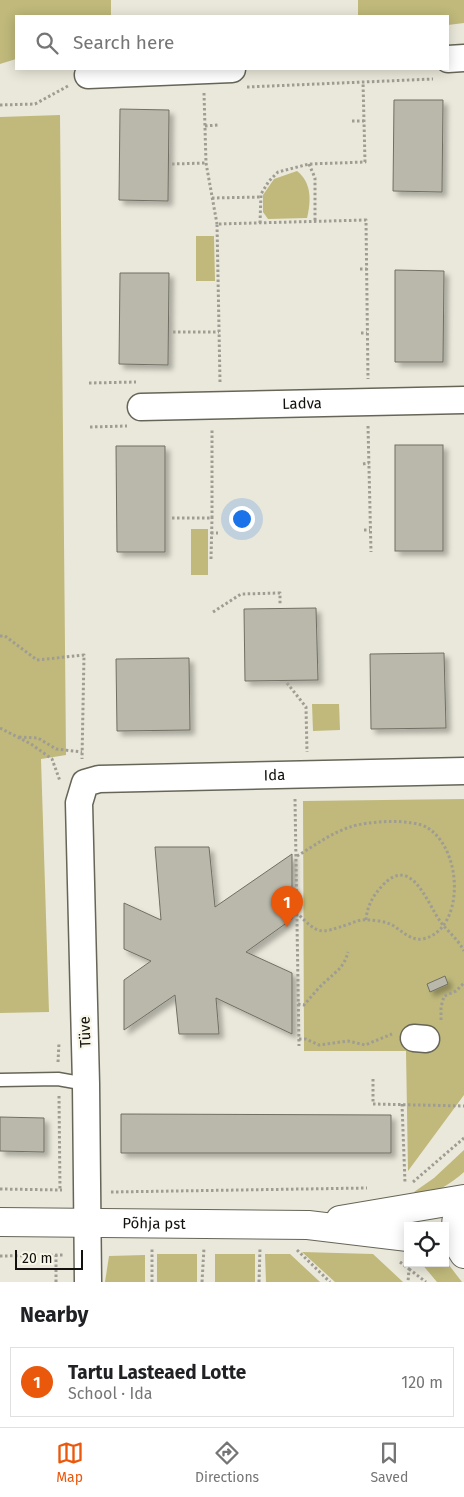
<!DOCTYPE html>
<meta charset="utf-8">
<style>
:root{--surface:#fff;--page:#f6f6f6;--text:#202124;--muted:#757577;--line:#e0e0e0;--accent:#ea580c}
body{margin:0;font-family:"Fira Sans",sans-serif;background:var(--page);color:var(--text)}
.controls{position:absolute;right:15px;bottom:15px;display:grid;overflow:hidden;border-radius:0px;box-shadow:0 2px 12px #0003}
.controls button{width:45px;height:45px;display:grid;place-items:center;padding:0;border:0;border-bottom:1px solid var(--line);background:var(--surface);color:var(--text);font:25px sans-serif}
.scale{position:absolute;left:15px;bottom:12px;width:68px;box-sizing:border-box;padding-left:5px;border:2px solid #12110d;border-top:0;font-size:14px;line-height:18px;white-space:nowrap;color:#12110d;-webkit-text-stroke:4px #f7f6e7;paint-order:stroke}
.you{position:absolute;left:241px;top:518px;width:18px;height:18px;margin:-12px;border:4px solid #fff;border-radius:50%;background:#1a73e8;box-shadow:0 0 0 8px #1a73e833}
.badge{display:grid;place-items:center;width:32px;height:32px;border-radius:50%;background:var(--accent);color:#fff;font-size:16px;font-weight:700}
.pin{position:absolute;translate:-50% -41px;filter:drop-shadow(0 1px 2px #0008)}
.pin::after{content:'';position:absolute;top:26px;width:18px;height:15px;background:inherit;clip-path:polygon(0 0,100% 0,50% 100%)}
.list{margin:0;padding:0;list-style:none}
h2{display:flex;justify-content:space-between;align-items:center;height:65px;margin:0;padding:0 20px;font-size:21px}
h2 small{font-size:16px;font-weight:400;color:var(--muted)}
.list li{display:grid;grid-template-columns:32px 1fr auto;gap:15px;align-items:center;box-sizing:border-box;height:70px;margin:0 10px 10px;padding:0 10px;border:1px solid var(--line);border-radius:0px}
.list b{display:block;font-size:19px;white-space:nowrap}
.list p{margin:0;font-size:16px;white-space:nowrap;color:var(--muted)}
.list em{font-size:16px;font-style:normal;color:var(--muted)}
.icon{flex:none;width:28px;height:28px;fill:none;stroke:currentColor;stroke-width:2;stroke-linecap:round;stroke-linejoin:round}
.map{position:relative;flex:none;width:464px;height:1282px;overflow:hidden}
.search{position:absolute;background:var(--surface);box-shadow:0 2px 12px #0003;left:15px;right:15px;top:15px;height:55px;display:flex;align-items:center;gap:12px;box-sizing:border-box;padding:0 18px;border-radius:0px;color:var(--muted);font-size:19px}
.sheet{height:145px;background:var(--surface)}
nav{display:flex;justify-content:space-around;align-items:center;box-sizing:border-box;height:70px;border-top:1px solid var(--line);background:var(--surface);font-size:14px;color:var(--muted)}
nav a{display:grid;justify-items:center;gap:2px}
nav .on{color:var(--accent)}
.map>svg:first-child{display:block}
</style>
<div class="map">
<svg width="464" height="1282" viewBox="0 0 464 1282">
<defs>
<filter id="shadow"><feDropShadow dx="4.5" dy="4.5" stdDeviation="2.5" flood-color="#0004"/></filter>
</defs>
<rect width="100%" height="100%" fill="#eae8da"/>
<g fill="#c0b97b">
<polygon points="0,0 111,0 111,16 16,16 16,59 0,64"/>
<polygon points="358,0 464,0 464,23 448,25 448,16 358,16"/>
<polygon points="60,115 66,755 41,759 49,1012 0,1013 0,117"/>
<path d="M297,171c15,12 14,30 10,47l-39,1 -5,-7v-17l11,-16z"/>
<polygon points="196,236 214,236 215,281 196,281"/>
<rect x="191" y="529" width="17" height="46"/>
<polygon points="312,704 339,704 340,730 313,731"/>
<polygon points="464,799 464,1095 408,1171 406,1051 304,1051 303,801"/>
<path d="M464,1150v22c-14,12 -28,22 -47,24l-3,-4 20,-14z"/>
<polygon points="302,1252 373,1254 403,1282 335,1282"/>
<rect x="157" y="1254" width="40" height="28"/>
<rect x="215" y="1254" width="40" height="28"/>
<polygon points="265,1254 290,1254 320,1282 266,1282"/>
<polygon points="145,1255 145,1282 105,1282 109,1256"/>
<polygon points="445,1260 462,1282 437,1282 421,1263 445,1263"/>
</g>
<g fill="#b9b8ab" stroke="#706f63" filter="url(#shadow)">
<polygon points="394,100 443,100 442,192 393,191"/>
<polygon points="120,109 169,110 168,201 119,200"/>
<polygon points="395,270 444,271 443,362 395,362"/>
<polygon points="120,273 169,273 168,365 119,364"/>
<rect x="395" y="445" width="48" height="106"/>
<polygon points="116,446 165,446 165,552 117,552"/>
<polygon points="316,608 318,680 245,681 244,609"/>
<polygon points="444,653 446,728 371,729 370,654"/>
<polygon points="189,658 190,730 117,731 116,659"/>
<polygon points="155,847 209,847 215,907 292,854 292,919 246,952 292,973 292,1034 216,998 219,1034 179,1034 175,995 124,1030 124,980 151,961 124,949 124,903 161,920"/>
<polygon points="445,976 448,984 430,992 427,984"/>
<polygon points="121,1114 391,1115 391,1153 121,1153"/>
<polygon points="0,1117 44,1118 44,1152 0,1151"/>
</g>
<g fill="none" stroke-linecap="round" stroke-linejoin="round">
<defs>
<polyline id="service" points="0,1080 58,1079 86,1084"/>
<g id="minor">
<polyline points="448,59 464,58"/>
<polyline points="88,75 232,69"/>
<path id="s1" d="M141,407l323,-7"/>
<polyline points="414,1038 426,1039"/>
<path id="s2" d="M88,1282l-2,-198 -7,-281 6,-20 14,-4 365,-8"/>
</g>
<g id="tertiary">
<path d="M464,1203c-11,15 -11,36 0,51"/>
<polyline points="340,1220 464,1199"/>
<path id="s3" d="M0,1222l308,3 100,12"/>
</g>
</defs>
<use href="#service" stroke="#666558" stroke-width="15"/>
<use href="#minor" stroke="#666558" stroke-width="29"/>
<use href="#tertiary" stroke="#666558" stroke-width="30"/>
<g stroke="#9f9d93" stroke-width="3" stroke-dasharray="2.5 2.5" stroke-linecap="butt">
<polyline points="247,87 433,79"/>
<polyline points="204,93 206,163 217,224"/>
<polyline points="0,105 35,104 68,86"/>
<polyline points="352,121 364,121"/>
<polyline points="205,126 218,125"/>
<polyline points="172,164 206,163"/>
<polyline points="309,164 315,178 315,222"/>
<polyline points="212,198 261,197"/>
<polyline points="260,223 261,194 269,181 278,172 309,164 365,162 363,82"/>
<polyline points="360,269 367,269"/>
<polyline points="173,332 219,332"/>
<polyline points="361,333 367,333"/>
<polyline points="220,382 217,224 366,220 368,379"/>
<polyline points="89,383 136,382"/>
<polyline points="368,426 371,552"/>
<polyline points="90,427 127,426"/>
<polyline points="363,464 369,463"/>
<polyline points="172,518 212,518 212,428"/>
<polyline points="364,530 370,530"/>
<polyline points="211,533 218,533"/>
<polyline points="211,559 212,518"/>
<polyline points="213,612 241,594 280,593 280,604"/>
<polyline points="0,636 5,636 37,660 84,655 82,759"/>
<polyline points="287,683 306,707 307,752"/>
<polyline points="0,728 31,744 52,759 60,781"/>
<polyline points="19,737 38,738 56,749 82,752"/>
<polyline points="295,799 299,1046"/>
<path d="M297,856c17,-10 34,-23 53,-29 17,-6 62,-9 78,1 36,24 36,102 -5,111 -14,2 -22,-10 -33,-15 -7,-3 -16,-4 -23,-4 -6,-1 -12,2 -18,4 -30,10 -30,11 -52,-11"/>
<path d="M366,920c1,-14 7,-24 16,-34 29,-32 44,15 58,35 7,10 18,18 24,30"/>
<path d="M298,1004l6,1c7,-8 14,-17 22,-24 11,-10 18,-14 22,-29"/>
<polyline points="441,1020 441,1007 444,996 456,991 464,983"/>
<polyline points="299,1039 306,1039 319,1045 348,1041 365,1045 392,1034"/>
<polyline points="58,1062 59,1043"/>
<polyline points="373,1079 373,1104 464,1106"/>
<polyline points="59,1096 60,1190"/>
<polyline points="402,1104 405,1183"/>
<polyline points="413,1182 464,1138"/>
<polyline points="0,1189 62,1190"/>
<polyline points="111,1192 367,1188"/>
<polyline points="297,1250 330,1282"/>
<polyline points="0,1256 63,1255"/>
<polyline points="400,1262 409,1269 408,1282"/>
<polyline points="409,1269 426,1282"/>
<polyline points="56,1282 56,1255"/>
<polyline points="152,1282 152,1248"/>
<polyline points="202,1282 204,1248"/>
<polyline points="259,1282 260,1248"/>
</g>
<use href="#service" stroke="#fff" stroke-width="12"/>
<use href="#minor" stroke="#fff" stroke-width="26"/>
<use href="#tertiary" stroke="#fff" stroke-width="28"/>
</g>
<g text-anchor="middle" stroke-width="4.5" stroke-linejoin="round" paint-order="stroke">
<g font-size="15" fill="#12110d" stroke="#f7f6e7">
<text dy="5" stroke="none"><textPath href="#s1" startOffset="161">Ladva</textPath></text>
<text dy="5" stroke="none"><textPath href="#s2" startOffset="690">Ida</textPath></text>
<text transform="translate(85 1032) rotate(-92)" y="5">Tüve</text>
<text dy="5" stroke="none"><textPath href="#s3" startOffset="154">Põhja pst</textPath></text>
</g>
</g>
</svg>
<div class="controls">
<button><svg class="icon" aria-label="locate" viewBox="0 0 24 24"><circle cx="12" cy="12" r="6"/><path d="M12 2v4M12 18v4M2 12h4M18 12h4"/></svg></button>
</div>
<div class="scale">20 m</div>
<div class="you"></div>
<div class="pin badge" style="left:287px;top:927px">1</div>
<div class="search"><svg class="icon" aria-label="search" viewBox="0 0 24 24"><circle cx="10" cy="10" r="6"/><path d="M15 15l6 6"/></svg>Search here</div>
</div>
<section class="sheet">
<h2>Nearby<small></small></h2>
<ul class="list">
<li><span class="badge">1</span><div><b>Tartu Lasteaed Lotte</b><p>School · Ida</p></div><em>120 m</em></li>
</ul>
</section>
<nav>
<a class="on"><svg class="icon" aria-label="map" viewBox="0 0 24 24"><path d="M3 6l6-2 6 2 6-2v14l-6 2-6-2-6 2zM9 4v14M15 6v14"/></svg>Map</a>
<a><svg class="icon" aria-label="directions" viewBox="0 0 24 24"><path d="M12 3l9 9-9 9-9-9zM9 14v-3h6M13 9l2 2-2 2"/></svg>Directions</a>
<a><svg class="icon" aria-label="saved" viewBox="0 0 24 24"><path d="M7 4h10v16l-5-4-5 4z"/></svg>Saved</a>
</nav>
